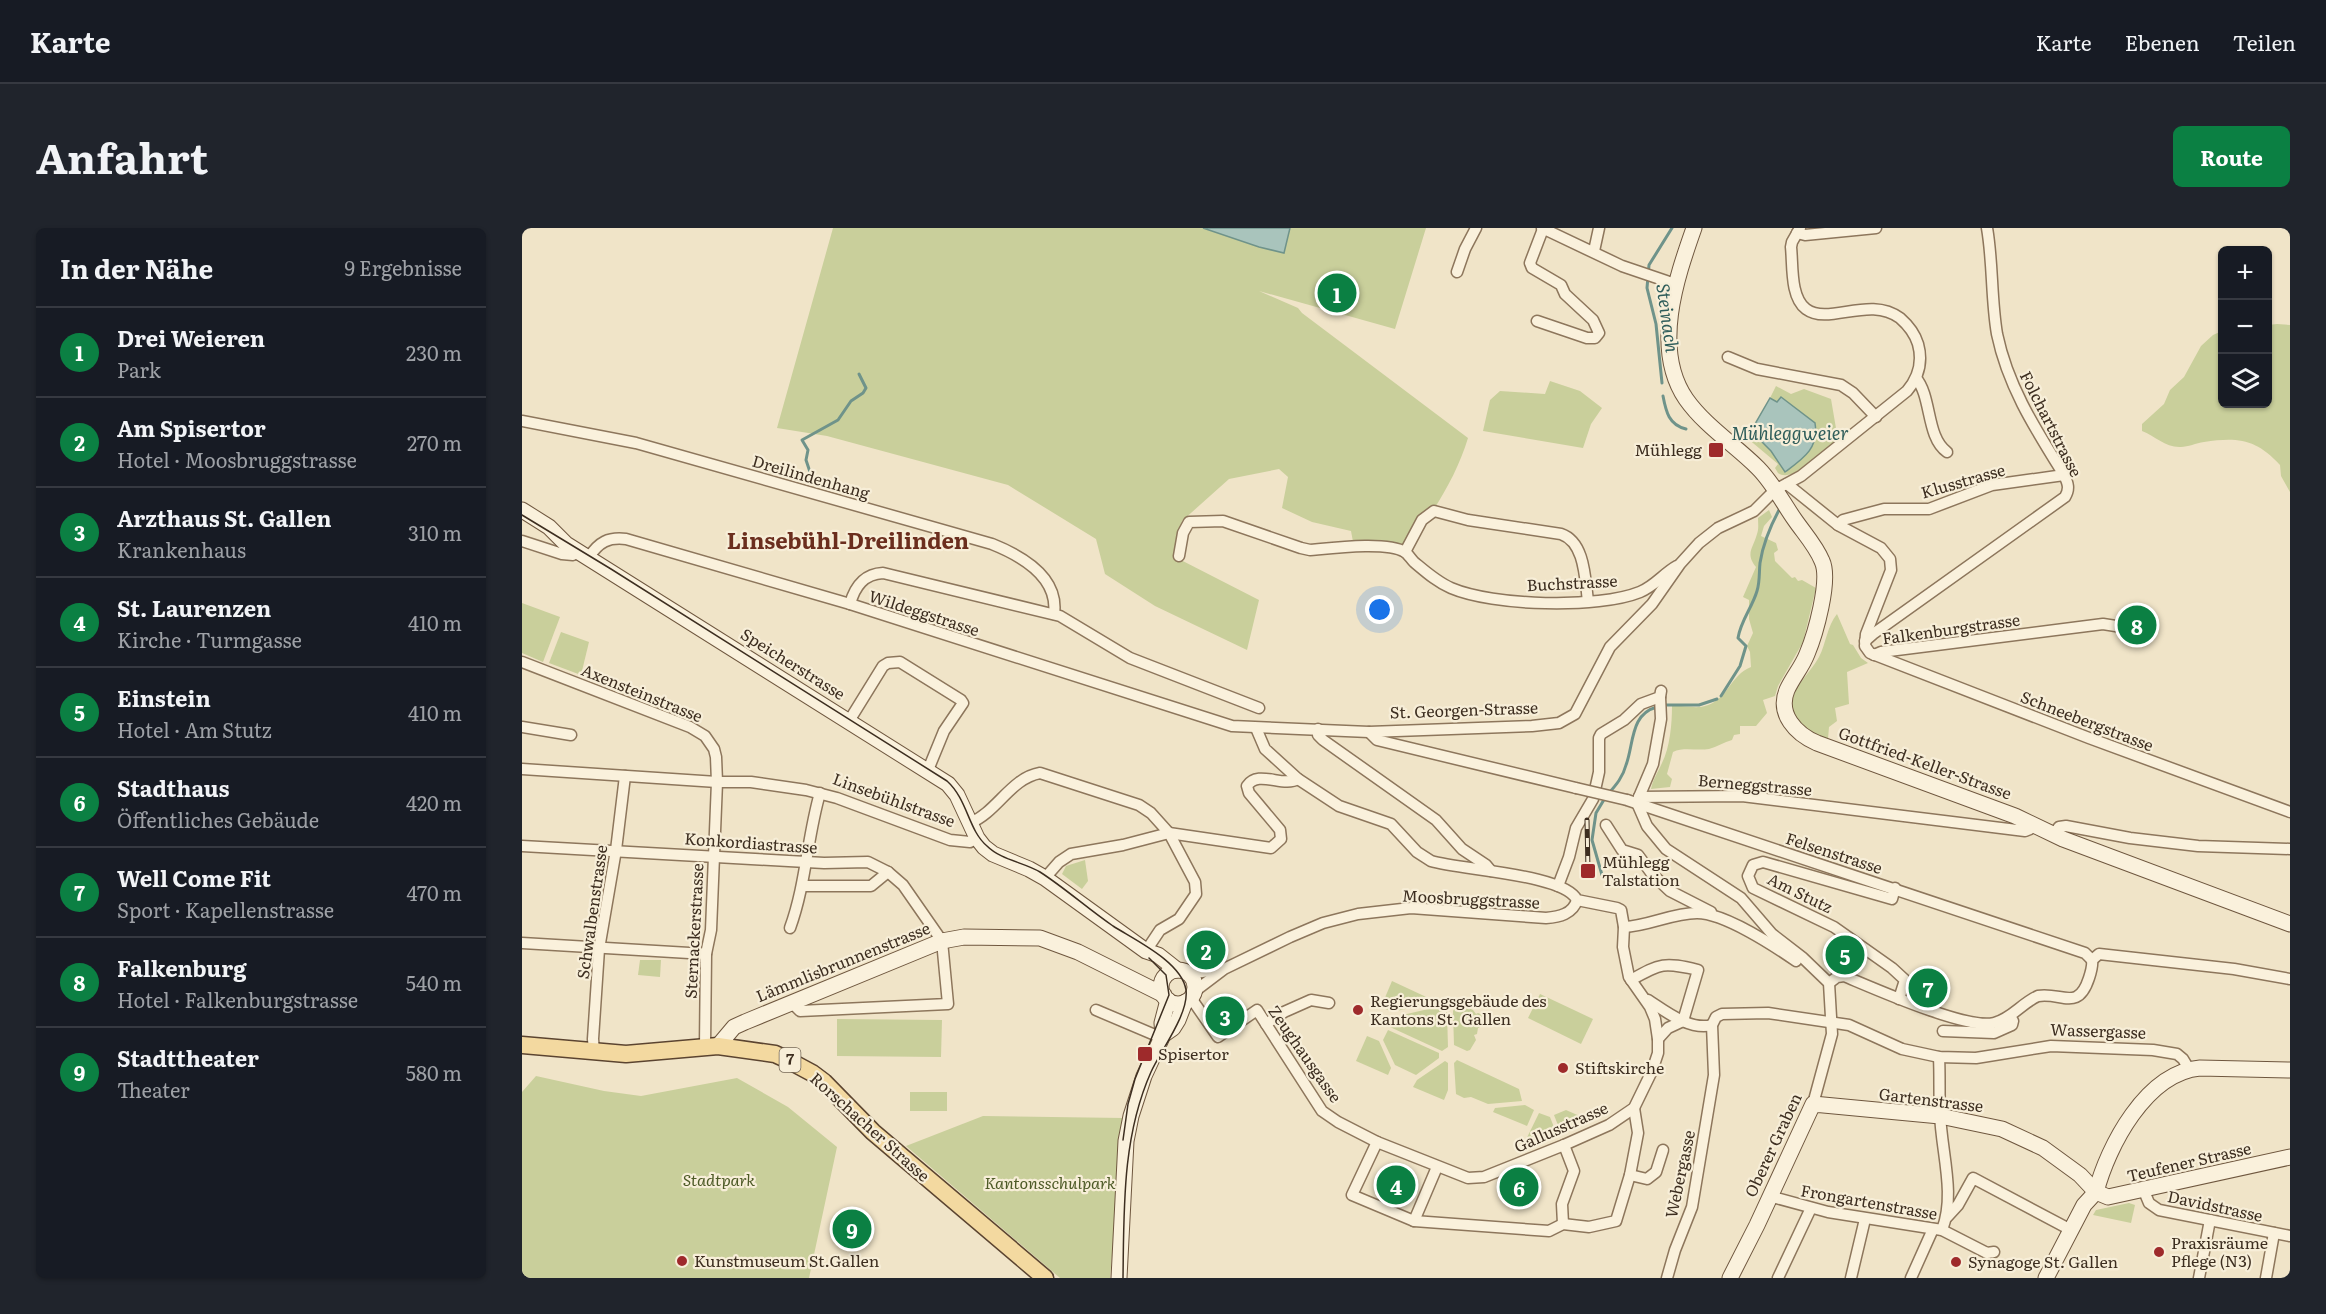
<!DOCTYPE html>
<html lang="de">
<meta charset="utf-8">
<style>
:root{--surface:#171b24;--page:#20242c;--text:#f1f3f6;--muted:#9ea1a6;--line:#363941;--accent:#0b8043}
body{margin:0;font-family:Literata,serif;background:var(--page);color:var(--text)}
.controls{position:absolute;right:18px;top:18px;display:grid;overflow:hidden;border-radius:9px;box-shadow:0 2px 4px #0004}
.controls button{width:54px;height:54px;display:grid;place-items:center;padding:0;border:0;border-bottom:2px solid var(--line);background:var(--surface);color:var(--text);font:30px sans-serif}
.you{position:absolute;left:858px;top:382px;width:21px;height:21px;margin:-15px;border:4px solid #fff;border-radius:50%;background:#1a73e8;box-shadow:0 0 0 9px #1a73e833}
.badge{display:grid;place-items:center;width:39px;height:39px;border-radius:50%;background:var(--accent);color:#fff;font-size:20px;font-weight:700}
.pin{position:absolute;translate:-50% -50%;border:3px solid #fff;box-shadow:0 2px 6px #0006}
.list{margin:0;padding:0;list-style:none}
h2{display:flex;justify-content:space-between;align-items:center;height:78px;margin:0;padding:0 24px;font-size:26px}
h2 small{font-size:20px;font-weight:400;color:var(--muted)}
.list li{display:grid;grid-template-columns:39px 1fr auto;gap:18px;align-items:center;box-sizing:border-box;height:90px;padding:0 24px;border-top:2px solid var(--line)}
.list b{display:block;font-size:22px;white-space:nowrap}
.list p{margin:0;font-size:20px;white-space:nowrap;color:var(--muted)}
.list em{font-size:20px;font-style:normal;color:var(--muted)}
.icon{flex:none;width:33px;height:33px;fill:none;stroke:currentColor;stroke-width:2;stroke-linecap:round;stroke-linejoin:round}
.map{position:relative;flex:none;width:1768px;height:1050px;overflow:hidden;border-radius:9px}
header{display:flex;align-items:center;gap:36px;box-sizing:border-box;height:84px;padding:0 30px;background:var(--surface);border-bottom:2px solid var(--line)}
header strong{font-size:28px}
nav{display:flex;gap:33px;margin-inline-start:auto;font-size:21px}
.intro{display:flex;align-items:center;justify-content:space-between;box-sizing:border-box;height:144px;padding:0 36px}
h1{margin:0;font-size:42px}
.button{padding:15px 27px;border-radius:9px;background:var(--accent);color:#fff;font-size:21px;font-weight:700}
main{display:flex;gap:36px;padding:0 36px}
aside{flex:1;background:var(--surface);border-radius:9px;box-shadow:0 2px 4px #0004}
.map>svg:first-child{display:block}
</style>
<header>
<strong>Karte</strong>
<nav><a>Karte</a><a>Ebenen</a><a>Teilen</a></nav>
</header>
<div class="intro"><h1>Anfahrt</h1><a class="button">Route</a></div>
<main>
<aside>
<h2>In der Nähe<small>9 Ergebnisse</small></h2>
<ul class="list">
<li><span class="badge">1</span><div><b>Drei Weieren</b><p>Park</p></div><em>230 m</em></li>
<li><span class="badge">2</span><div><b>Am Spisertor</b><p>Hotel · Moosbruggstrasse</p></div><em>270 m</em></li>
<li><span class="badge">3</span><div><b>Arzthaus St. Gallen</b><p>Krankenhaus</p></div><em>310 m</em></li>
<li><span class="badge">4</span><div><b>St. Laurenzen</b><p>Kirche · Turmgasse</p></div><em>410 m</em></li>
<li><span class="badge">5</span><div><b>Einstein</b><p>Hotel · Am Stutz</p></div><em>410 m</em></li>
<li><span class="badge">6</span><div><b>Stadthaus</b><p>Öffentliches Gebäude</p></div><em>420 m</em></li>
<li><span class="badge">7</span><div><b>Well Come Fit</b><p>Sport · Kapellenstrasse</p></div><em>470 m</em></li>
<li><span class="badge">8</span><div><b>Falkenburg</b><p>Hotel · Falkenburgstrasse</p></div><em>540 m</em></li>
<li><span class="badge">9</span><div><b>Stadttheater</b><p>Theater</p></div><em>580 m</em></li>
</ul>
</aside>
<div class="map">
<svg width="1768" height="1050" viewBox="0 0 1768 1050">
<rect width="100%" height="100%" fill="#f0e4c8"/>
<g fill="#c9cf9b">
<path d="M311,0h593l-31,101 -136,-38 39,17 4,5 166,125c-12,40 -36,76 -60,109h-54l-3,-16 -39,-9 -30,-14 6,-31 -9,-8 -50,10 -47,42 -7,36 84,43 -12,50 -92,-44 -50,-32 -9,-35 -88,-54 -181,-49 -50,-8z"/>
<path d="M1755,96l13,1v167l-9,-16 -1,-11c-24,-26 -42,-28 -76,-23 -8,1 -16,5 -23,5 -15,1 -26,-11 -39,-16v-7l22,-20 6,-14 14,-13 17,-31 12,-11 9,-4v73h46v-79z"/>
<polygon points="1028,153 1058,163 1080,180 1069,196 1061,220 961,203 968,172 978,163 1023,166"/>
<path d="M1254,158l15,8 13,-5 27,10 7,41c-12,10 -45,44 -60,33l-3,-5 3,-4 -31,-26 4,-7 20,20 15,21c18,-17 33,-22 29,-49l-35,-25 -3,5 -7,-5z"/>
<path d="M1247,282l3,7 -8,9 -3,10 15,7 2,7 -4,3 1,8 17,17 3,-1 3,4 4,-1 14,8 -13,54 -25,44 -3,10 -12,4 4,13 -11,13h-16v8l-6,1 -2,5c-8,2 -15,7 -23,9 -12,2 -26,-2 -36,3l-6,22 5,5 -2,8 -19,2c2,-10 7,-17 11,-26 8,-16 10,-39 10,-57 11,-1 23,3 33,0 23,-6 25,-31 46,-39l-1,-15 -3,-6 6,-13 -4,-14v-19l-6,-3 13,-30c-11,-14 -3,-18 1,-33 2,-5 1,-11 1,-16z"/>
<polygon points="0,375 38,389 21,434 0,425"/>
<path d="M1315,386l13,30 3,1 8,13 7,5 -21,9 2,32 -14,4 2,13 -8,6 -1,12c-15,-5 -26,-10 -33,-24 -11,-22 14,-39 24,-58 7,-13 8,-31 18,-43z"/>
<polygon points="39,404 67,414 59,447 27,435"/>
<polygon points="563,632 566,653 560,661 540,646 544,638"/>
<polygon points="118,732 139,732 138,749 116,747"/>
<polygon points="870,753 915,774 870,784 859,779"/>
<polygon points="1018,766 1071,791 1059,816 1006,790"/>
<polygon points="935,775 951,782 954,786 956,785 966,789 962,797 956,800 955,806 952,807 954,812 948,822 945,823 932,817 931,783"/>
<polygon points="915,779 925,784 926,819 920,823 868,799 872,789"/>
<polygon points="315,791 420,792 419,829 315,828"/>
<polygon points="866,802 917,825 917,830 894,847 873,837 861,812"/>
<polygon points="845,808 857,813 869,840 866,847 834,833"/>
<polygon points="935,832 997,861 1000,873 966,876 949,869 942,870 934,866 932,835"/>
<polygon points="923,833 926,835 926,862 922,872 891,859 895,852"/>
<polygon points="14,848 82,863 119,868 215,850 266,879 315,919 287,1050 0,1050 0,864"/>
<rect x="388" y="864" width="37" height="19"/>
<polygon points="1003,877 1012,882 1005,898 971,884 973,880"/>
<polygon points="1044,882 1069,893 1039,905 1032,887"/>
<polygon points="1017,885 1028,889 1035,907 999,922"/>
<polygon points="461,888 602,890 588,1050 538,1050 384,918"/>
<polygon points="1607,975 1613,977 1609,995 1571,987 1574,982"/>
</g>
<g fill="#a9c4bc" stroke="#6f938a" stroke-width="1.5">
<polygon points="681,0 768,0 762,25 737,19"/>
<path d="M1259,169l34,26c4,25 -11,35 -30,49l-14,-21 -20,-20 19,-33 7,4z"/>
</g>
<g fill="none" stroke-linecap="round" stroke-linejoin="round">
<g stroke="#6f938a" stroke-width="3">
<polyline points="1140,155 1134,96 1125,60 1127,37 1150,0"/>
<path d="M1141,168c3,16 6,29 23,33"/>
<polyline points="289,255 290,250 284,232 286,222 280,212 316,192 329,173 341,165 344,160 337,146"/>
<path d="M1199,468l19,-30 6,-20 -8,-8c3,-18 14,-30 19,-47 3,-9 2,-19 3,-28 3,-20 10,-36 19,-53"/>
<polyline points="1142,477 1177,477 1195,471"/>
<path d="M1087,565c7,-8 14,-16 17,-28 8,-21 4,-51 31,-58"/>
<polyline points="1080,647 1070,612 1074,585 1083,570"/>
</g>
<defs>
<g id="street">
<polyline points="1020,0 1100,38 1153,56"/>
<polyline points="1275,5 1283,7 1354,0"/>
<polyline points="1072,23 1077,0"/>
<polyline points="935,44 943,21 954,0"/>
<polyline points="1015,93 1065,110 1073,110 1077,105 1071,92 1043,66 1039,57 1010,40 1008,35 1021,1"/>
<polyline points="1206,129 1235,141 1319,157 1331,165 1354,189"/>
<path d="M1394,150c16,19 10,59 31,74"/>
<path d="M0,193l114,22 356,101c30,12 67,33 62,70"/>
<polyline points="1265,256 1316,297 1359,320 1368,331 1369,342 1344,406 1343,418 1348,425 1567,510 1768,584"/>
<polyline points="1316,297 1321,292 1362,281 1407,281 1470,257 1542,247"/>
<polyline points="0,313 40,326 51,327 55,322"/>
<path d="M883,324l17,-32 12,-9 34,9 93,14c24,8 24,45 27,67"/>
<path d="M657,328l4,-23 6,-11 34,-1 78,27 9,2c22,-2 77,-9 95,2 3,2 6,7 9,10 12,10 23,20 37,26 42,18 147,21 189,4 15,-6 24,-19 37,-26"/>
<path d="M67,329c10,-15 19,-20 37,-18l224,65 382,122 137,6 163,-6 27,-3 16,-9 35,-67 42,-43 28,-40 19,-21 19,-15 36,-17 21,-21 26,-14 106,-85c11,-13 16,-29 11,-47 -3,-10 -10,-19 -18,-26 -31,-23 -71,8 -94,-9 -16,-12 -13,-44 -15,-62l1,-5 8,-14"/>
<path d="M328,376c5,-18 14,-30 33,-31l177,43 70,42 129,50"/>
<path d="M1343,413l8,-7 192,-137c5,-8 3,-14 -1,-22 -28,-45 -56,-88 -67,-141 -6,-35 -4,-72 -10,-106"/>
<polyline points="1352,427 1359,424 1581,396 1600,399"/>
<polyline points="0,434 168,499 183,508 192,521 194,529 195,554 189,702 184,726 183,818"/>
<polyline points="327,493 361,438 366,435 378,434 439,472 441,475 422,503 406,542"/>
<polyline points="0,499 49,507"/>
<polyline points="796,501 796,507 801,512 914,592 940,621 964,637 969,643"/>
<polyline points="847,504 855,512 1054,560"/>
<polyline points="0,541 195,554 229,554 284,562 315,570 428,612 448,614 455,610"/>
<polyline points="1117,569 1131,536 1139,491 1138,469"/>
<polyline points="1105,572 1563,725 1570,732 1577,726 1712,741 1768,751"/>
<polyline points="1115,575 1117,569 1220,568 1503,603 1508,601 1511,596"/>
<polyline points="1115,575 1125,598 1144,621 1219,670 1250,706 1281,730 1307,755 1310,806 1291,876"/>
<path d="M448,595c27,-11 41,-45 70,-50l99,32 12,8 18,20 26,49 1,12 -17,25 -19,11 -14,21"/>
<polyline points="1084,597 1100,622 1116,627 1130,646 1148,663 1189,684"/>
<polyline points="1531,607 1537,599 1544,598 1608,610 1676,618 1768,621"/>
<polyline points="0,618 302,635 346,634 366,644 381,657 420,713 426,776 278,783 270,775"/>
<path d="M523,650l14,-16 12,-8 52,-9 46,-12 102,15 10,-9 -1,-9 -31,-37 -2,-7c11,-17 36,2 51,-7"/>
<polyline points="281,658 349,658 366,644"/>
<polyline points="1036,658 1047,629 1054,600 1071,571 1077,544 1077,510 1079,506 1102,492 1119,476 1138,469 1139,463"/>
<polyline points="1373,660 1370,671 1241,634 1231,637 1226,648 1231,660 1312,699 1370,740 1383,752 1377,771"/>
<path d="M1102,699c25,-1 48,-14 73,-14 27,0 76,32 99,48"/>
<path d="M268,700c16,-44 17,-90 30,-135"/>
<polyline points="0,715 184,726"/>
<polyline points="668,746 698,741"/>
<path d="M1109,752c30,-17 33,-18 67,-10l-15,51"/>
<path d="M1307,755l8,-6 7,-1c29,12 123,54 150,47 17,-4 28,-20 44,-27 24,-4 40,16 51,-18 2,-6 4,-12 3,-18"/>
<path d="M673,763l29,-22 66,-32 33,-14 35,-9 53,-6 135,10c13,-1 27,-4 31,-18"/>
<path d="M669,770l27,39 39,-27 65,101 16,11 39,20 91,36 16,-1 80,-32 45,-20 25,-17 18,-37 6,-18v-14l-3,-20 -5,-12 -21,-30 -6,-30 1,-20 -3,-17 -4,-2 -40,-8c-12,-26 -117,-30 -146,-39l-14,-9 -26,-28 -52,-18 -41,-27 -33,-30 -9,-21"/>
<path d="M1126,772c17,11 42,31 64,25"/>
<polyline points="574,782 640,810"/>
<polyline points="744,796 762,784 789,772 807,775"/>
<polyline points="1421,803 1472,805 1490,797 1491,793 1488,788"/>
<polyline points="1136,811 1146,800 1161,793"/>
<polyline points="72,824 71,811 77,721 94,622 103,548"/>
<path d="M1417,829c1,18 0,38 1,56 1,38 16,81 2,117"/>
<polyline points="855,914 830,967 892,993 1027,1003 1041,996 1067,999 1094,993 1108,947 1116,905 1112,880"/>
<polyline points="1108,947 1125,951 1134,944 1141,922"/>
<polyline points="1622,963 1627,975 1637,982 1768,1008"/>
<polyline points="1247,968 1306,984 1420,1002 1465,1025 1472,1024"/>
<polyline points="1425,989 1436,977 1451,950 1549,1002"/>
<polyline points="892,993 915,939"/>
<polyline points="1041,996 1040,976 1052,943 1042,917"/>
<polyline points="1145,1050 1153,1022 1170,979 1192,847 1190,797 1194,789 1200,786 1246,785 1327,797 1380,821 1417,829 1454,830 1529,818 1631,822 1655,826 1661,831 1667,841"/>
<polyline points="1256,1050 1289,980"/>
<polyline points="1329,1050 1343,991"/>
<polyline points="1389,1050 1411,1001"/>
<polyline points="1677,1050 1688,992"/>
<polyline points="1744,1050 1752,1005"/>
</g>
<g id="secondary">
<path d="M1172,0c-18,51 -42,121 -8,171 19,27 49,46 72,69 15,15 25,35 37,52 9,13 21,26 27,41 9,19 -7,74 -15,93 -5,13 -14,23 -20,36 -10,24 9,44 30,53l198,73 48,23 227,85"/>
<polyline points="0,282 27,299 44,316 426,556 435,567 455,610 462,619 471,626 507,641 523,650 624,723 636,727 655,742"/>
<circle cx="656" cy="759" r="17"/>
<polyline points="641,807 640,795 646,772"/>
<polyline points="196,818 212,799 223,794 420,713 442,709 518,710 556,724 642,767"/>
<path d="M1574,964c12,-46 50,-119 104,-124l90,2"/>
<polyline points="597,1050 604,913 609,888 622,848 641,807 651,800 656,792 663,774"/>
<polyline points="1208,1050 1235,997 1291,876 1418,888 1480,901 1521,920 1558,947 1574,964 1586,969 1768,929"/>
<polyline points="1524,1050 1562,977 1574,964"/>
</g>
<polyline id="primary" points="0,817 104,826 196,818 253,826 264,831 290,845 302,854 351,904 523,1050"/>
</defs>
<use href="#street" stroke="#8d765c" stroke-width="13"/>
<use href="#secondary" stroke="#6f573f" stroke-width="17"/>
<use href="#primary" stroke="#5b4430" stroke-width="19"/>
<use href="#street" stroke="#faf1dc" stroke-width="10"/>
<use href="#secondary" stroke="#faf1dc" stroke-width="15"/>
<use href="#primary" stroke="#f3d9a0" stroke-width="16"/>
<g stroke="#3d2e20" stroke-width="1.5">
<path d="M0,287l89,54 336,212c21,19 21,49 40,65 14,14 36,16 53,26 25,16 48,37 73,54 22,14 69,36 73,64 3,24 -25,60 -35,82 -29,65 -27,137 -28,206"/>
<polyline points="601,912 606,876 613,851 647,767 644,747 627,730"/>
</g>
<defs>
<polyline id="rail" points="1065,592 1066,643"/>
</defs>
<use href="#rail" stroke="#3d2e20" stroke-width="5"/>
<use href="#rail" stroke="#f7eed8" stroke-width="3" stroke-dasharray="9" stroke-linecap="butt"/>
<defs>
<polyline id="street-bridge" points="1054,560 1105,572"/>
</defs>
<use href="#street-bridge" stroke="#8d765c" stroke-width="13" stroke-linecap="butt"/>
<use href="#street-bridge" stroke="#faf1dc" stroke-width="10"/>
</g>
<g fill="#9e2a2b" stroke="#f7eed8" stroke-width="2">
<rect x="1186" y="214" width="16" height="16" rx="3"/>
<rect x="1058" y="635" width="16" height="16" rx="3"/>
<circle cx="836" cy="782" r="6"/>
<rect x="615" y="818" width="16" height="16" rx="3"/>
<circle cx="1041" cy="840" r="6"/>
<circle cx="1637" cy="1024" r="6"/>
<circle cx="160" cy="1033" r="6"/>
<circle cx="1434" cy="1034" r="6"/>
</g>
<g text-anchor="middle" stroke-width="4.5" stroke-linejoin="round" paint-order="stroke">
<rect fill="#f7eed8" stroke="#756857" stroke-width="1.5" x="257.5" y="820" width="21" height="24" rx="4.5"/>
<g font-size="15" font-weight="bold" fill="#3d2e20">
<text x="268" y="837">7</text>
</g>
<g font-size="16" fill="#3d2e20" stroke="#f7eed8">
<text transform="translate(1529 196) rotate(63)" y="6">Folchartstrasse</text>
<text transform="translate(289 249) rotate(16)" y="6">Dreilindenhang</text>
<text transform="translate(1441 253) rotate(-16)" y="6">Klusstrasse</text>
<text transform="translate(1050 355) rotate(-3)" y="6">Buchstrasse</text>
<text transform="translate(402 385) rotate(18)" y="6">Wildeggstrasse</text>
<text transform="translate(1429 401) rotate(-8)" y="6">Falkenburgstrasse</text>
<text transform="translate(271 436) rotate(32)" y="6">Speicherstrasse</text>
<text transform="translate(120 465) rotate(22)" y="6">Axensteinstrasse</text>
<text transform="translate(942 482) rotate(-2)" y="6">St. Georgen-Strasse</text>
<text transform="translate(1565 493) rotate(21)" y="6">Schneebergstrasse</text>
<text transform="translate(1403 535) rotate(20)" y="6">Gottfried-Keller-Strasse</text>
<text transform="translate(1233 557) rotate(5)" y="6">Berneggstrasse</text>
<text transform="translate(372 572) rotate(20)" y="6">Linsebühlstrasse</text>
<text transform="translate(229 615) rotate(4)" y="6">Konkordiastrasse</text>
<text transform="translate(1312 625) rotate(18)" y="6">Felsenstrasse</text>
<text transform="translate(1278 665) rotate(26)" y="6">Am Stutz</text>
<text transform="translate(949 671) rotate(3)" y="6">Moosbruggstrasse</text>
<text transform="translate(70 684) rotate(-82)" y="6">Schwalbenstrasse</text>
<text transform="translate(172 703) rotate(-87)" y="6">Sternackerstrasse</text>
<text transform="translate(321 734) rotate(-22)" y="6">Lämmlisbrunnenstrasse</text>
<text transform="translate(1576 803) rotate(2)" y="6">Wassergasse</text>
<text transform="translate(783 826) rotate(55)" y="6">Zeughausgasse</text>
<text transform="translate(1409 872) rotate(7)" y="6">Gartenstrasse</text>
<text transform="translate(348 899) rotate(42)" y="6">Rorschacher Strasse</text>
<text transform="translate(1039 899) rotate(-24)" y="6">Gallusstrasse</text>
<text transform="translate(1251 917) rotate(-65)" y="6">Oberer Graben</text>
<text transform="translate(1667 934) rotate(-13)" y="6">Teufener Strasse</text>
<text transform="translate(1158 946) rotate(-78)" y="6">Webergasse</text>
<text transform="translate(1347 974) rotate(10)" y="6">Frongartenstrasse</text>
<text transform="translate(1693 978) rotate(12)" y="6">Davidstrasse</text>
</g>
<g font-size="16" fill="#3d2e20" stroke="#f7eed8" text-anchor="start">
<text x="1180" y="228" text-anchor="end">Mühlegg</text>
<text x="1080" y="640">Mühlegg<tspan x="1080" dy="18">Talstation</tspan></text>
<text x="848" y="779">Regierungsgebäude des<tspan x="848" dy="18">Kantons St. Gallen</tspan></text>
<text x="636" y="832">Spisertor</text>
<text x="1053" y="846">Stiftskirche</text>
<text x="1649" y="1021">Praxisräume<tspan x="1649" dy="18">Pflege (N3)</tspan></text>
<text x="172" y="1039">Kunstmuseum St.Gallen</text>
<text x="1446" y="1040">Synagoge St. Gallen</text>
</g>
<g font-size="16" font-style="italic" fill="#4d5a26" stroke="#f7eed8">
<text x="197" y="958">Stadtpark</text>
<text x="528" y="961">Kantonsschulpark</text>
</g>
<g font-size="18" font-style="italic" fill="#2f5d5a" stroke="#f7eed8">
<text transform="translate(1145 90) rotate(82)" y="6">Steinach</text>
<text x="1268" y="212">Mühleggweier</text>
</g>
<g font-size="22" font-weight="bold" fill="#6b2e1e" stroke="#f7eed8">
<text x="326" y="321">Linsebühl-Dreilinden</text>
</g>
</g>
</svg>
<div class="controls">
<button>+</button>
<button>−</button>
<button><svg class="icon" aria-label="layers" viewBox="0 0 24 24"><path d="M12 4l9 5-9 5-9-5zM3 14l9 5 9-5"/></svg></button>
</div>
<div class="you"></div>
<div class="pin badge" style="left:815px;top:65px">1</div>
<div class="pin badge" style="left:684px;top:722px">2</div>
<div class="pin badge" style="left:703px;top:788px">3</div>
<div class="pin badge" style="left:874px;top:957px">4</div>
<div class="pin badge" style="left:1323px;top:727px">5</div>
<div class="pin badge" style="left:997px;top:959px">6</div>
<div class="pin badge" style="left:1406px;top:760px">7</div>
<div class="pin badge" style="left:1615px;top:397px">8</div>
<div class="pin badge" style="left:330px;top:1001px">9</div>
</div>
</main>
